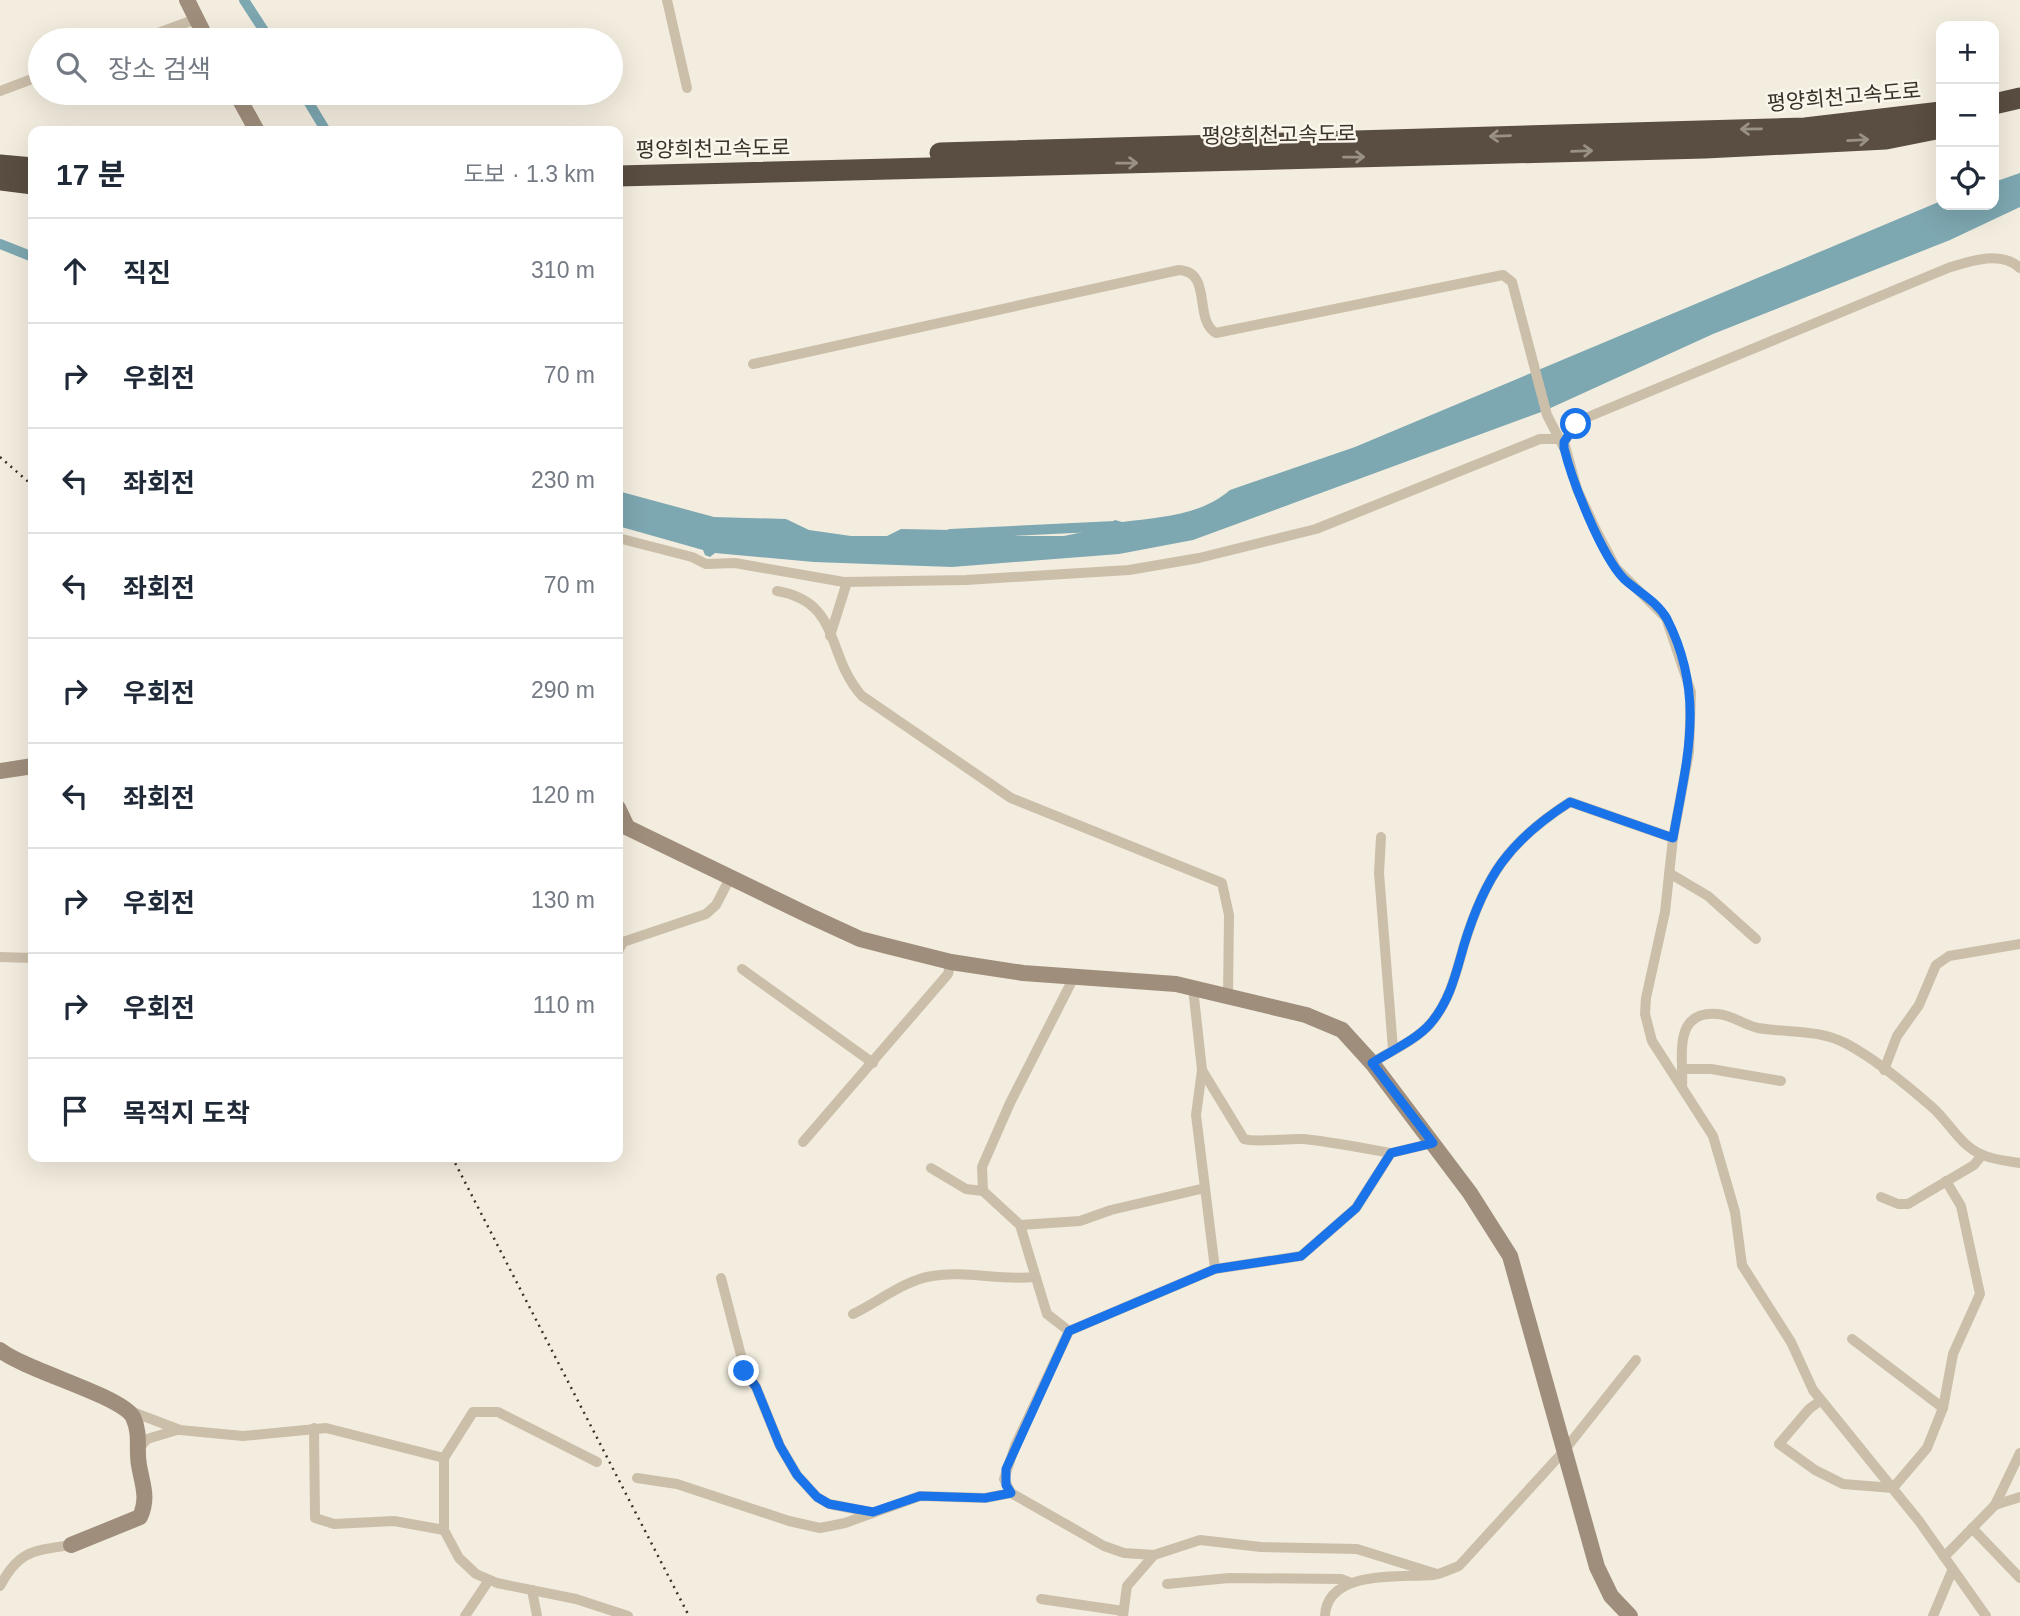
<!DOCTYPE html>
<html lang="ko">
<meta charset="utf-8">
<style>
:root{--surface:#fff;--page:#f6f6f7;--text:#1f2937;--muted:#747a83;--line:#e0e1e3}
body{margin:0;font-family:Helvetica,"Noto Sans KR",sans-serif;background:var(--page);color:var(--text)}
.controls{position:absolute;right:21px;top:21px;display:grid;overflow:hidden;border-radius:14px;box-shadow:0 7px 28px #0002}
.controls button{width:63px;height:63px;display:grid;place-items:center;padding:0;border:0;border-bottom:2px solid var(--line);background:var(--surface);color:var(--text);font:35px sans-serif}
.stop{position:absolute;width:21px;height:21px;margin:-16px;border:5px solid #1a73e8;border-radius:50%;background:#fff}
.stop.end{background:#1a73e8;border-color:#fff;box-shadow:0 2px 7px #0008}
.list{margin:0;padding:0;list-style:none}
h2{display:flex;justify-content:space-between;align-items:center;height:91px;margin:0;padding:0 28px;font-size:30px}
h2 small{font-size:23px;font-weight:400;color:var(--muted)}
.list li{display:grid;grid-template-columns:46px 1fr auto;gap:21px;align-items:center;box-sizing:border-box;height:105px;padding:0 28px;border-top:2px solid var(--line)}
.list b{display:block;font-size:26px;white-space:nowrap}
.list em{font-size:23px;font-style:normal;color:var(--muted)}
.icon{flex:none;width:38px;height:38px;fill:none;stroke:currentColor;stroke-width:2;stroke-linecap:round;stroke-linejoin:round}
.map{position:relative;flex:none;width:2020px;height:1616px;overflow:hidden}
.search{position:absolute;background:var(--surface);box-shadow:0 7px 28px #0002;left:28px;top:28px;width:595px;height:77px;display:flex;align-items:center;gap:18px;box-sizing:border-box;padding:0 24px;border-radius:38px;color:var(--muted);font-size:26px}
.panel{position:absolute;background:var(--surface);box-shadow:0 7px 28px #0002;left:28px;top:126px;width:595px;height:1036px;border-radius:14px}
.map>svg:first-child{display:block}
</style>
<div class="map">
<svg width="2020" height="1616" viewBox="0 0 2020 1616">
<rect width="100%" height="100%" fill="#f3eddf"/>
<path fill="#7da7b1" d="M2020,173v34l-70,33 -237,94 -169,77 -351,129 -74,14 -167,13 -138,-5 -99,-9 -5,4 -5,-2 -2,-5 -85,-24v-35l96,26 72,2 23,11 42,6h36l14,-7 50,1 36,6h77l38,-8 13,-8 7,2c38,-5 78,-6 108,-32l125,-43 586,-246v4h53v-23z"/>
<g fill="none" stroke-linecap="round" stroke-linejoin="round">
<g stroke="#7da7b1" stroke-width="10">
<polyline points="244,0 270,40"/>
<polyline points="303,93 326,131"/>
<polyline points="0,244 33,257"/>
<polyline points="950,534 1115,526"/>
</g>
<g stroke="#ccbfaa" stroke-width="10">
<polyline points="667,0 687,88"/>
<polyline points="139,40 196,19"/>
<polyline points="0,91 40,76"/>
<path d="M753,364l426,-94c34,2 14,50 37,63l287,-58 9,7 35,133 17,33"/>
<polyline points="618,538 692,557 706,564 735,563 844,582 966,580 1129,570 1199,558 1316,529 1540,439 1558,439"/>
<path d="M777,591c65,11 48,64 85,105l149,102 211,85 7,32 -1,80"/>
<polyline points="830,636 847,582"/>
<polyline points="1381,837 1379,873 1393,1049"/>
<polyline points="1669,873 1708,896 1756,939"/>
<polyline points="618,951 623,942 706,914 716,905 730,878"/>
<polyline points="0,957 33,958"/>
<polyline points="742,969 873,1063"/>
<polyline points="1193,988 1202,1070 1196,1115 1215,1269"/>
<path d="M1372,1063c19,-12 44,-23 58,-39 20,-23 26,-51 34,-79 21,-69 45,-104 106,-143l103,36"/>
<polyline points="1684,1069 1711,1069 1781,1081"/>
<path d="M1202,1070l42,69c12,4 44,-1 60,0 29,3 58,9 87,14"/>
<polyline points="1884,1070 1897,1036 1919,1005 1936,965 1949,956 2020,944"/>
<path d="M1682,1087c2,-28 -11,-77 36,-73 14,1 26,11 40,14 31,5 61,1 89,16 30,16 61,42 86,64 16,14 28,39 50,47 11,5 25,6 37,8"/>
<polyline points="803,1142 948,974 951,962"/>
<polyline points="1433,1143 1391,1153 1356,1208 1301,1256 1215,1269 1069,1331 1015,1446 1004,1479 1011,1493 1104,1546 1124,1553 1154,1555 1200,1540 1261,1547 1357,1549 1437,1574"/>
<polyline points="931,1168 966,1189 983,1191 1020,1225 1047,1314 1069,1331"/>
<polyline points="983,1191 982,1167 1010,1103 1074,977"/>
<polyline points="1881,1197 1898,1204 1908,1204 1974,1165 1982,1155"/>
<polyline points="1020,1225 1080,1221 1111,1210 1205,1188"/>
<polyline points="721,1278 745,1371 756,1387 780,1446 797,1475 817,1497 829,1504 870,1512"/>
<path d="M853,1314c25,-12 52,-34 79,-38 33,-6 68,5 103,1"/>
<polyline points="1852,1339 1943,1408"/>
<polyline points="1820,1401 1809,1409 1779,1444 1815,1470 1843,1484 1893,1488 1927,1448 1943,1408 1953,1354 1980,1294 1961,1206 1946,1181"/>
<polyline points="130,1411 180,1430 243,1436 326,1428 444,1458"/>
<polyline points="314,1428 315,1518 334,1524 394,1521 444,1530"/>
<polyline points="139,1449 147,1439 177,1430"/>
<polyline points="597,1462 498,1412 473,1412 444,1458 444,1530 459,1558 476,1574 497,1583 576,1599 628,1616"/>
<polyline points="637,1478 677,1484 789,1521 820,1528 845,1523 920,1496 985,1498 1011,1493"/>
<polyline points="1995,1505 2020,1453"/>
<polyline points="1972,1528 2020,1578"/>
<polyline points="1944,1557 1995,1505 2020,1497"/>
<polyline points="1167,1584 1229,1578 1341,1579 1351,1583"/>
<path d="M0,1586c19,-36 33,-35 71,-41"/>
<polyline points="532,1590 537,1616"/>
<polyline points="1041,1599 1123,1611"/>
<polyline points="465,1616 489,1580"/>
<polyline points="1123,1616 1127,1586 1154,1555"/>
<path d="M1325,1616c2,-47 76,-38 108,-41 9,-1 17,-6 26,-9l104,-114 73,-92"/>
<polyline points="1933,1616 1952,1571"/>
<path d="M1986,1616l-67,-95 -106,-131 -22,-48 -49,-77 -7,-53 -22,-76 -61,-95 -7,-27 1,-16 19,-86 8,-74 16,-86 2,-60 -25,-74 -50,-50 -20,-38 -19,-41 -13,-47 12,-18 12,-7 360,-149c22,-7 53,-18 72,0"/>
</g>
<g stroke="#a08e7c" stroke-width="16">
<polyline points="187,0 207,40"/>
<polyline points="236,93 257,131"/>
<polyline points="0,771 33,766"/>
<polyline points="618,808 627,827"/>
<polyline points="618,823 810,916 860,939 887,946 951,962 1023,973 1176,984 1306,1015 1342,1030 1372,1063 1470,1193 1510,1256 1597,1567 1611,1596 1630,1616"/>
<path d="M0,1350c27,21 122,46 133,67 8,17 3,32 6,48 3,19 10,32 1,52l-69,28"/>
</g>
<g stroke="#5a4d41" stroke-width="21">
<polyline points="1994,104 2020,98"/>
<polyline points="940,153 1805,128 1941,112"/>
<polyline points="0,165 33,168"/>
<polyline points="618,176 1705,148 1886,139 1941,128"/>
<polyline points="0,180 33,184"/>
</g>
<g stroke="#39312a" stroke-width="2.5" stroke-dasharray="2 5" stroke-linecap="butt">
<polyline points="0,457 33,486"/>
<polyline points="452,1157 689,1616"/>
</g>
</g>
<defs><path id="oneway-shaft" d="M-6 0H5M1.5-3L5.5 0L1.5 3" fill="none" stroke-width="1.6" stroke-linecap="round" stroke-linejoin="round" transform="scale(1.75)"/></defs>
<g stroke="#9a9185">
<use href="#oneway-shaft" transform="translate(1751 129) rotate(179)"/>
<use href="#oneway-shaft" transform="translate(1500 136) rotate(178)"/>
<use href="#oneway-shaft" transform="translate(1858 140) rotate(-3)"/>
<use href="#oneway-shaft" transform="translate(1582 151) rotate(-2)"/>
<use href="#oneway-shaft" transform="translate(1354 157) rotate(-1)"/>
<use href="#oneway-shaft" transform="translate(1127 163) rotate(-1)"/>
</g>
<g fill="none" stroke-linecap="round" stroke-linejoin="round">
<path stroke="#1a73e8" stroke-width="9" d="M744,1371l12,16 24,59 17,29 20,22 12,7 44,8 47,-16 65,2 26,-5 -5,-8v-16l63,-138 146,-62 86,-13 55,-48 35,-55 42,-10 -61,-80c19,-12 44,-23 58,-39 20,-23 26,-51 34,-79 21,-69 45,-104 106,-143l103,36c14,-80 33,-142 -6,-219 -10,-18 -29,-27 -43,-40 -23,-24 -52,-98 -60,-131v-6l12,-18"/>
</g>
<g text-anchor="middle" stroke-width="5" stroke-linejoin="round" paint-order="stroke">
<g font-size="21" fill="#39312a" stroke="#faf6ec">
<text transform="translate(1844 97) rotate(-5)" y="7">평양희천고속도로</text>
<text transform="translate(1279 135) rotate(-1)" y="7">평양희천고속도로</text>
<text transform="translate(713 149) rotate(-1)" y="7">평양희천고속도로</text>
</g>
</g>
</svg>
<div class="controls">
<button>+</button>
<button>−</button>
<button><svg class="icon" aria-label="locate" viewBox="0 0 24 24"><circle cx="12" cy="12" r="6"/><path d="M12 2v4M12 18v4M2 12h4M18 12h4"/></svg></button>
</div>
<div class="stop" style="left:1576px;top:424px"></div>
<div class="stop end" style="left:744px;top:1371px"></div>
<div class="search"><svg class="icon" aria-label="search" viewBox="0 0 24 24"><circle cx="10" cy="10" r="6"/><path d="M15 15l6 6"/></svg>장소 검색</div>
<section class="panel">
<h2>17 분<small>도보 · 1.3 km</small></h2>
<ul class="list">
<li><svg class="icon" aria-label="ahead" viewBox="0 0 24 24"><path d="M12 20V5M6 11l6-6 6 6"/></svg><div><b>직진</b></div><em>310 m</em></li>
<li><svg class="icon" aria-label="right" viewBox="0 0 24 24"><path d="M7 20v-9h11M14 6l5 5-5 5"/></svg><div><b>우회전</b></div><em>70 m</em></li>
<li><svg class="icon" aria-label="left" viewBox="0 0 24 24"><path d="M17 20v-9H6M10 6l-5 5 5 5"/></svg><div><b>좌회전</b></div><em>230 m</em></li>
<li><svg class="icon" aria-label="left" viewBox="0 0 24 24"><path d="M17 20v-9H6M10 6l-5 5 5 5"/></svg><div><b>좌회전</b></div><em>70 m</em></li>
<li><svg class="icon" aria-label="right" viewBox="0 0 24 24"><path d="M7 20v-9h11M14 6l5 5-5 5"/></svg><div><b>우회전</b></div><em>290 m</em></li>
<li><svg class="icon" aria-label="left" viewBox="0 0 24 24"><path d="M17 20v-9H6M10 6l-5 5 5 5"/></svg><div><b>좌회전</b></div><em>120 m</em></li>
<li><svg class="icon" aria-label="right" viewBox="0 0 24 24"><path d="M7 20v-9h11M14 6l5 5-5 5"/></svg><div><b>우회전</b></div><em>130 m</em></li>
<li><svg class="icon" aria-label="right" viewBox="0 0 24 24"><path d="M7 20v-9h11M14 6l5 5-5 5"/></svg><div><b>우회전</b></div><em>110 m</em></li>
<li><svg class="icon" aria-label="arrive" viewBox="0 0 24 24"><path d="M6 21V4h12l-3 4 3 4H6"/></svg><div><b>목적지 도착</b></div></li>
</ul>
</section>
</div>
